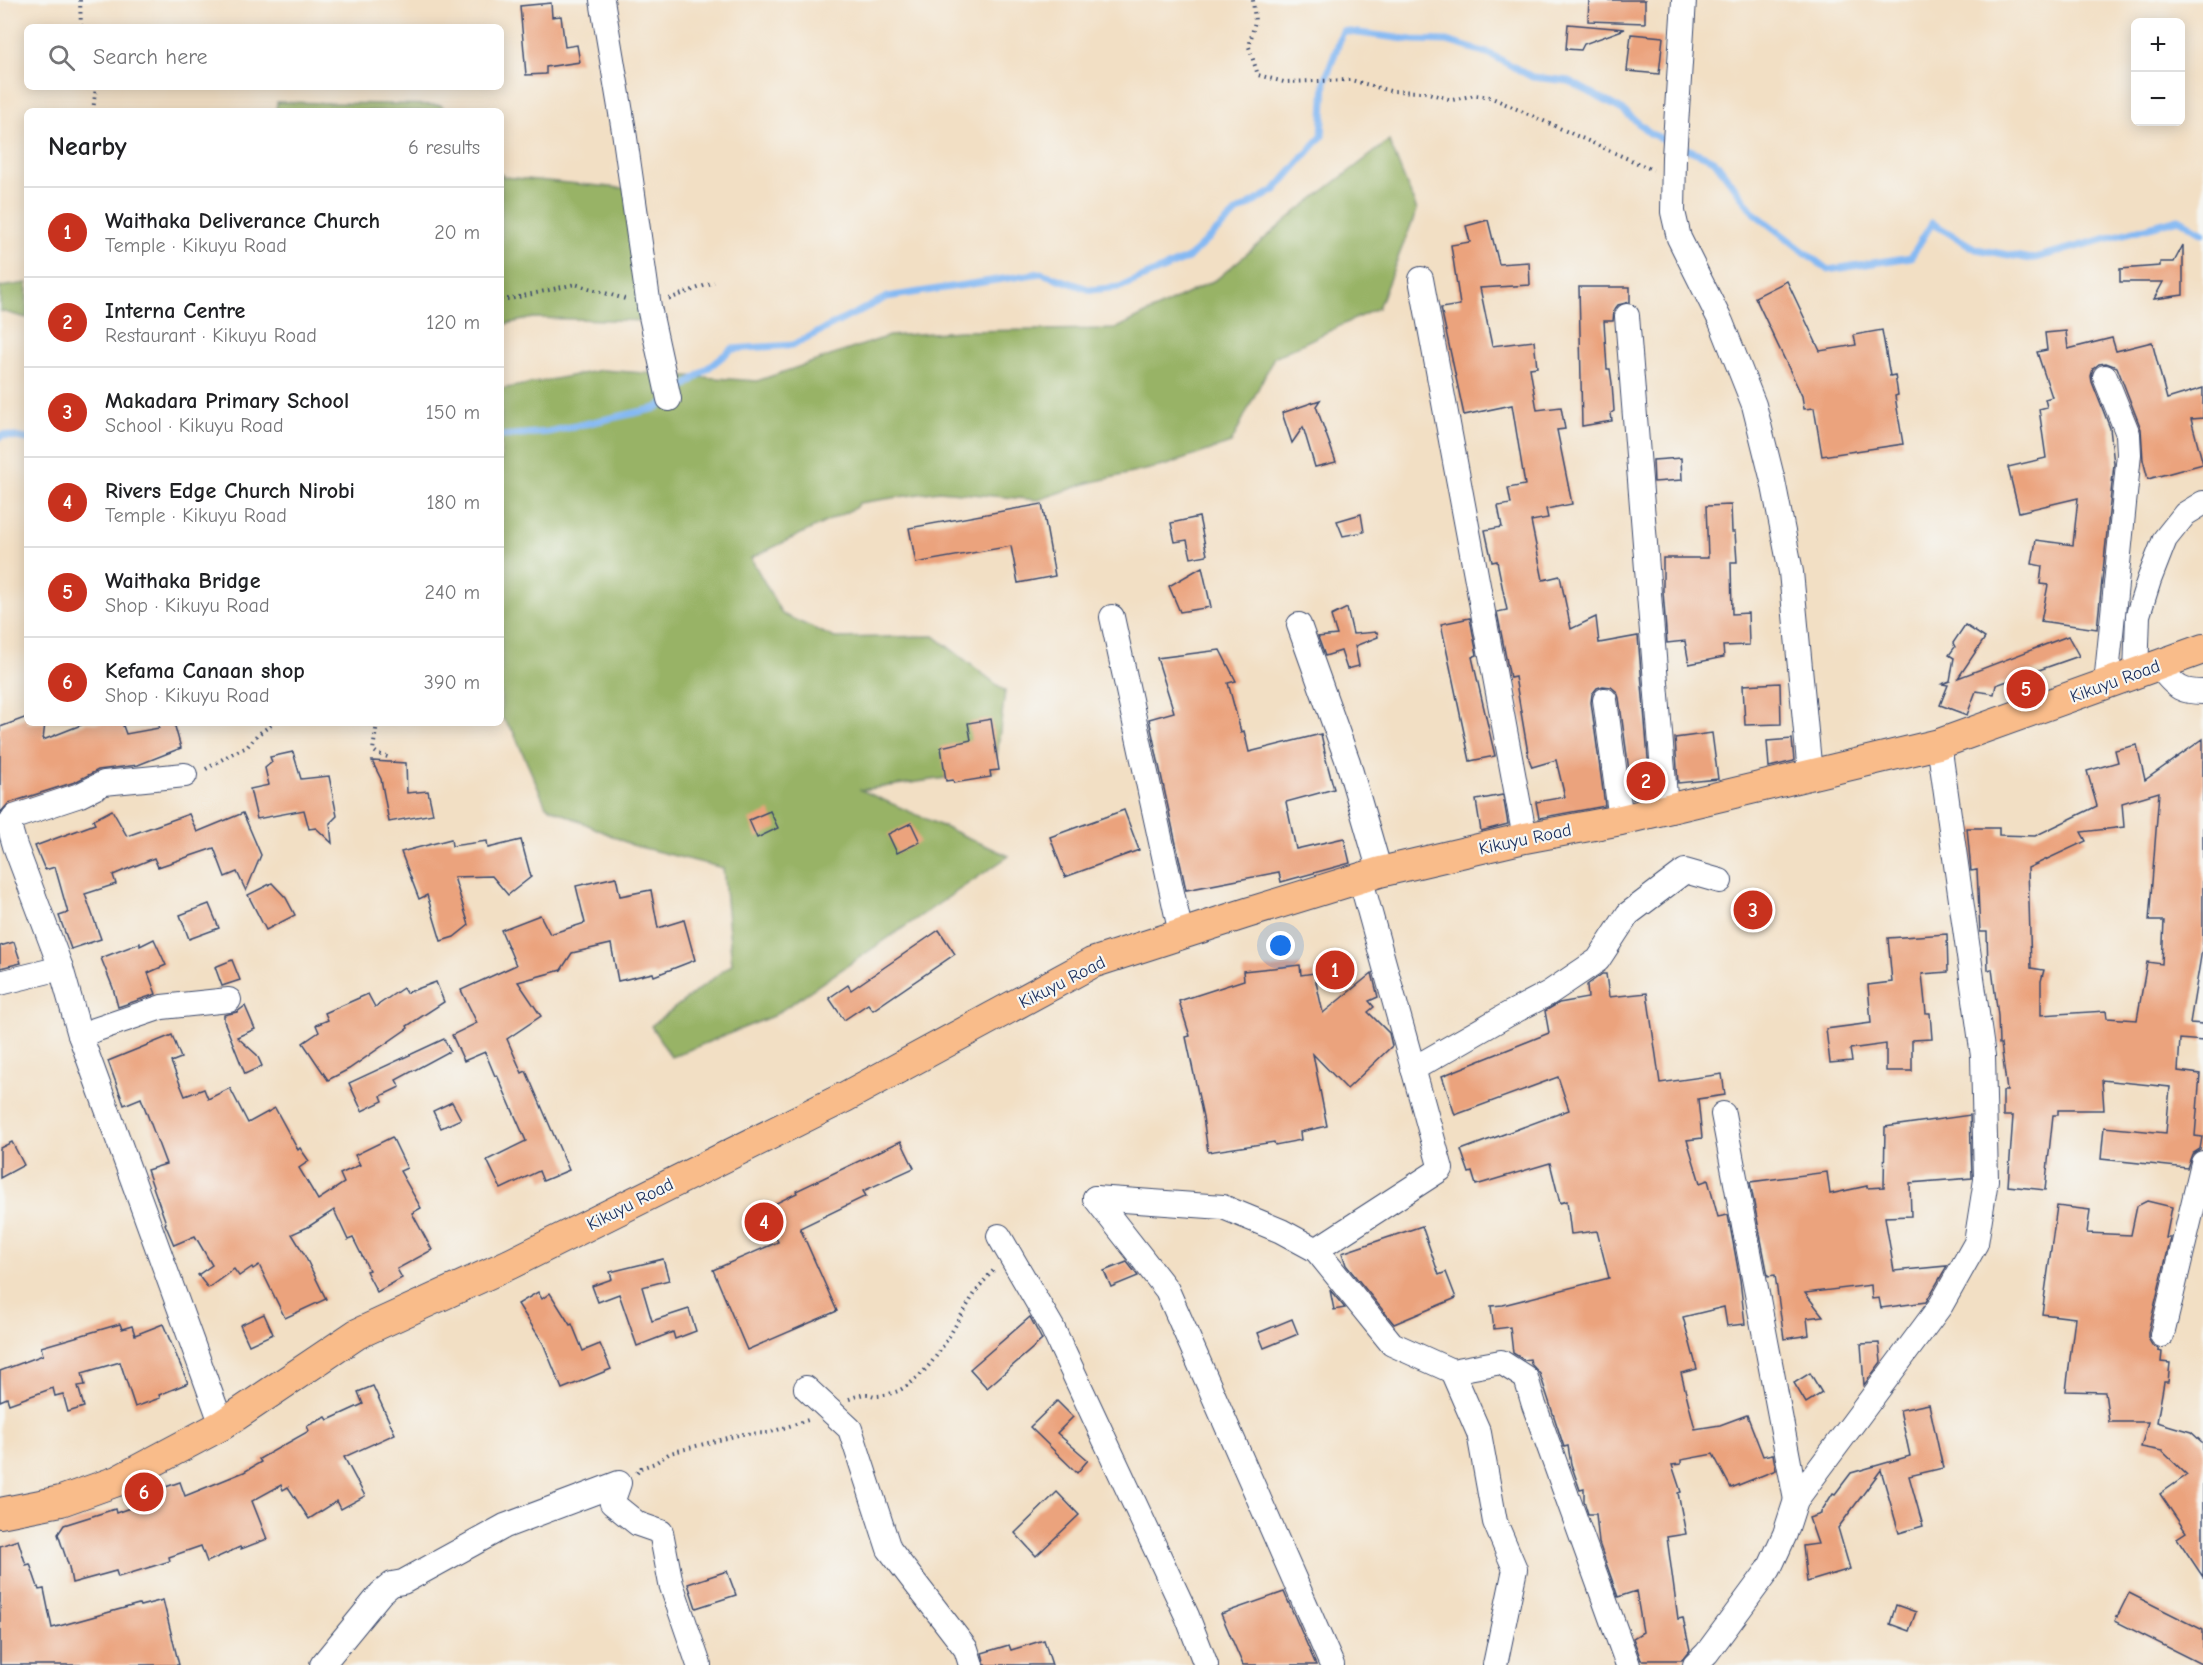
<!DOCTYPE html>
<meta charset="utf-8">
<style>
:root{--surface:#fff;--page:#f2f2f2;--text:#202124;--muted:#757577;--line:#e0e0e0;--accent:#c8321e}
body{margin:0;font-family:"Comic Neue",sans-serif;background:var(--page);color:var(--text)}
.controls{position:absolute;right:18px;top:18px;display:grid;overflow:hidden;border-radius:9px;box-shadow:0 3px 15px #0003}
.controls button{width:54px;height:54px;display:grid;place-items:center;padding:0;border:0;border-bottom:2px solid var(--line);background:var(--surface);color:var(--text);font:30px sans-serif}
.you{position:absolute;left:1281px;top:946px;width:21px;height:21px;margin:-15px;border:4px solid #fff;border-radius:50%;background:#1a73e8;box-shadow:0 0 0 9px #1a73e833}
.badge{display:grid;place-items:center;width:39px;height:39px;border-radius:50%;background:var(--accent);color:#fff;font-size:20px;font-weight:700}
.pin{position:absolute;translate:-50% -50%;border:3px solid #fff;box-shadow:0 2px 6px #0006}
.list{margin:0;padding:0;list-style:none}
h2{display:flex;justify-content:space-between;align-items:center;height:78px;margin:0;padding:0 24px;font-size:26px}
h2 small{font-size:20px;font-weight:400;color:var(--muted)}
.list li{display:grid;grid-template-columns:39px 1fr auto;gap:18px;align-items:center;box-sizing:border-box;height:90px;padding:0 24px;border-top:2px solid var(--line)}
.list b{display:block;font-size:22px;white-space:nowrap}
.list p{margin:0;font-size:20px;white-space:nowrap;color:var(--muted)}
.list em{font-size:20px;font-style:normal;color:var(--muted)}
.icon{flex:none;width:33px;height:33px;fill:none;stroke:currentColor;stroke-width:2;stroke-linecap:round;stroke-linejoin:round}
.map{position:relative;flex:none;width:2203px;height:1665px;overflow:hidden}
.search{position:absolute;background:var(--surface);box-shadow:0 3px 15px #0003;left:24px;top:24px;width:480px;height:66px;display:flex;align-items:center;gap:15px;box-sizing:border-box;padding:0 21px;border-radius:9px;color:var(--muted);font-size:22px}
.panel{position:absolute;background:var(--surface);box-shadow:0 3px 15px #0003;left:24px;top:108px;width:480px;height:618px;border-radius:9px}
.map>svg:first-child{display:block}
</style>
<div class="map">
<svg width="2203" height="1665" viewBox="0 0 2203 1665">
<rect width="100%" height="100%" fill="#f6f6f2"/>
<filter id="ink" filterUnits="userSpaceOnUse"><feTurbulence type="fractalNoise" baseFrequency=".0167" numOctaves="2"/><feDisplacementMap in="SourceGraphic" scale="12" xChannelSelector="R" yChannelSelector="G"/><feConvolveMatrix kernelMatrix="1 2 1 2 8 2 1 2 1" color-interpolation-filters="sRGB"/></filter>
<filter id="wash" filterUnits="userSpaceOnUse"><feTurbulence type="fractalNoise" baseFrequency=".008" numOctaves="4" result="noise"/><feDisplacementMap in="SourceGraphic" scale="24" xChannelSelector="R" yChannelSelector="G"/><feGaussianBlur stdDeviation="1.35" result="paint"/><feColorMatrix in="noise" values="0 0 0 0 0 0 0 0 0 0 0 0 0 0 0 0 0 1.4 0 .05"/><feComposite in="paint" operator="in"/></filter>
<g filter="url(#wash)">
<rect width="100%" height="100%" fill="#f2dfc4"/>
<g fill="#98b366" stroke="#5a7162" stroke-width="1.5">
<polygon points="277,102 441,105 446,111 276,111"/>
<polygon points="1389,141 1417,210 1378,308 1274,357 1231,443 1167,465 1088,483 1038,500 939,491 859,503 855,508 751,558 782,614 835,638 934,636 1005,691 995,771 861,790 1009,856 773,1016 671,1057 651,1026 732,964 723,868 632,845 546,806 513,731 501,717 501,389 602,370 757,381 889,336 960,331 1115,329 1217,279 1296,212"/>
<polygon points="501,174 504,177 642,190 651,321 533,318 501,325"/>
<polygon points="27,283 27,318 0,311 0,287"/>
</g>
<g fill="none" stroke-linecap="round" stroke-linejoin="round">
<g stroke="#85b9f3" stroke-width="7">
<polyline points="501,436 548,432 657,408 732,349 793,345 887,297 1041,273 1091,290 1120,287 1188,258 1237,212 1275,190 1322,136 1325,81 1343,31 1413,40 1447,41 1490,54 1532,77 1569,81 1624,111 1651,134 1714,160 1754,213 1828,270 1911,257 1932,223 1976,249 2031,259 2179,219 2203,233"/>
<polyline points="0,437 3,435 27,439"/>
</g>
</g>
<g id="blocks">
<g fill="#eba37d" fill-rule="evenodd">
<polygon points="1589,0 1645,0 1645,23 1588,21"/>
<polygon points="551,3 552,17 561,16 565,47 577,45 580,62 546,67 546,74 526,75 520,6"/>
<polygon points="1568,24 1625,29 1584,44 1581,50 1566,49"/>
<polygon points="1631,34 1663,37 1659,74 1627,71"/>
<polygon points="1488,220 1499,264 1529,262 1530,285 1480,288 1492,346 1534,341 1537,367 1530,368 1537,410 1561,407 1565,429 1557,430 1572,504 1546,509 1548,518 1531,521 1543,580 1560,576 1571,629 1596,617 1599,643 1638,636 1651,795 1633,799 1619,698 1617,692 1611,687 1603,686 1597,688 1592,694 1591,702 1605,806 1539,818 1536,802 1565,797 1556,760 1532,767 1529,759 1515,677 1510,678 1497,612 1507,610 1497,561 1492,562 1485,530 1502,527 1498,506 1511,504 1508,488 1525,485 1512,405 1464,415 1441,308 1460,305 1451,245 1470,242 1466,226"/>
<polygon points="2183,245 2183,295 2154,299 2163,282 2120,282 2120,269 2160,266 2160,262 2174,262"/>
<polygon points="1787,281 1820,351 1856,345 1854,335 1882,330 1890,376 1895,375 1898,395 1895,396 1903,444 1822,456 1814,408 1804,409 1802,396 1755,297"/>
<polygon points="1579,287 1630,287 1630,302 1618,305 1614,310 1613,321 1604,321 1607,369 1610,369 1612,383 1614,411 1611,413 1612,421 1582,426"/>
<polygon points="2066,331 2068,349 2112,338 2116,351 2152,342 2167,399 2203,388 2203,418 2191,419 2203,464 2148,479 2143,460 2141,429 2117,367 2106,363 2099,364 2093,369 2091,376 2092,382 2110,428 2114,464 2097,629 2041,621 2048,585 2040,584 2042,566 2032,564 2036,540 2073,545 2078,498 2019,512 2008,467 2046,458 2039,409 2047,407 2045,399 2052,397 2037,352 2047,350 2045,333"/>
<polygon points="1320,400 1316,406 1336,462 1315,467 1303,427 1292,443 1282,413"/>
<polygon points="1681,458 1682,480 1654,482 1653,460"/>
<polygon points="1042,504 1055,576 1018,583 1011,546 916,563 909,528"/>
<polygon points="1731,505 1732,532 1735,532 1737,562 1731,562 1732,614 1748,613 1749,645 1723,646 1724,657 1689,664 1685,641 1667,643 1663,591 1663,558 1708,558 1706,506"/>
<polygon points="1361,514 1364,532 1343,536 1337,521"/>
<polygon points="1199,517 1207,555 1191,558 1187,540 1175,542 1171,523"/>
<polygon points="1202,567 1211,607 1180,612 1169,586"/>
<polygon points="1347,608 1353,634 1377,632 1378,637 1355,646 1359,666 1347,669 1341,651 1325,656 1318,637 1337,635 1331,616"/>
<polygon points="1470,618 1477,655 1472,657 1495,756 1470,761 1441,624"/>
<polygon points="1965,625 1985,638 1958,678 2068,636 2079,656 1996,685 1994,694 1976,691 1967,715 1940,705 1948,685 1942,684 1950,681 1954,658 1949,655 1955,647 1953,643"/>
<polygon points="1220,650 1236,681 1228,683 1241,732 1244,731 1249,752 1321,734 1325,752 1324,752 1334,789 1286,802 1296,849 1344,838 1350,863 1281,882 1279,872 1186,890 1149,719 1174,712 1157,658"/>
<polygon points="1780,683 1781,724 1745,725 1743,685"/>
<polygon points="27,717 27,723 45,723 43,740 86,723 122,723 126,734 159,728 157,723 174,723 181,748 138,765 98,770 75,782 9,803 0,813 0,727"/>
<polygon points="991,719 999,770 990,771 991,777 954,783 953,780 946,781 941,747 971,740 968,723"/>
<polygon points="1712,733 1718,779 1678,783 1675,738"/>
<polygon points="1792,739 1794,761 1769,767 1767,741"/>
<path d="M2203,739v205l-13,79 13,1v17l-23,-2 -2,32 22,3 -5,62 7,1 -2,12 -8,5 -5,14 -86,-9 3,-32 62,6 4,-46 -68,-7 2,30h-46v5h-5l-8,75 -37,-4 5,-70h-10v-25h4l-6,-47h-2l-1,-28 -6,-47 -4,1 -1,-38h-7l-3,-62 -6,1 -4,-43h32v7l36,1 62,-30 -10,-35 31,-9 -3,-12 22,-5 8,35zM2159,792l-10,129h15l-2,43 -15,-2 -10,58 -30,-2 -1,-7 -65,4v-34l3,-11 -13,-2 -3,-100 58,-27 -5,-9 43,-5 -2,-24z"/>
<polygon points="293,752 301,779 329,776 337,816 330,823 332,843 316,828 309,829 304,810 257,819 250,789 269,785 265,768 272,762 270,757"/>
<polygon points="372,761 406,763 407,793 428,791 433,814 389,822 381,779"/>
<polygon points="1503,795 1508,824 1481,831 1476,800"/>
<polygon points="112,810 127,836 189,814 197,832 243,813 261,855 246,891 237,872 225,877 214,848 158,867 154,858 113,875 116,884 85,894 101,939 71,949 59,916 68,913 55,867 45,870 35,846 95,824 93,820"/>
<polygon points="1124,810 1139,850 1065,877 1050,837"/>
<polygon points="770,811 778,828 757,838 749,820"/>
<polygon points="911,823 920,842 897,853 888,834"/>
<polygon points="451,839 452,846 487,841 488,848 521,840 531,877 508,895 492,876 454,877 469,925 454,937 441,941 427,895 419,899 401,852"/>
<polygon points="616,877 620,896 651,890 658,928 684,920 695,960 654,976 653,973 618,981 611,944 572,953 561,970 518,982 541,1016 507,1039 522,1073 526,1071 569,1170 543,1181 539,1171 501,1189 487,1160 526,1141 497,1075 495,1076 485,1052 464,1061 452,1035 477,1023 461,990 516,965 501,930 540,915 550,934 585,923 576,886"/>
<polygon points="272,883 286,898 295,915 266,930 248,895"/>
<polygon points="209,904 219,928 189,939 180,915"/>
<polygon points="939,930 955,954 873,1010 868,1004 844,1020 829,998 848,985 851,990"/>
<polygon points="1947,934 1948,972 1922,974 1926,1013 1930,1013 1932,1039 1912,1040 1912,1071 1886,1071 1886,1044 1850,1049 1852,1061 1830,1063 1826,1029 1871,1023 1868,985 1892,982 1888,938"/>
<polygon points="154,939 166,965 148,973 156,994 118,1007 113,988 101,958 140,943 140,946"/>
<polygon points="14,942 21,963 0,968 0,946"/>
<polygon points="232,960 240,980 222,986 215,967"/>
<polygon points="1300,965 1301,975 1314,973 1323,1013 1372,973 1378,997 1369,1001 1374,1007 1368,1012 1389,1033 1392,1046 1347,1089 1313,1054 1327,1126 1300,1132 1301,1140 1275,1145 1274,1142 1208,1152 1203,1117 1186,1037 1190,1036 1179,1001 1244,980 1243,971"/>
<polygon points="1602,974 1606,974 1609,997 1647,993 1660,1083 1722,1074 1725,1095 1698,1099 1702,1138 1687,1140 1700,1183 1708,1180 1718,1217 1728,1215 1740,1280 1745,1324 1727,1326 1724,1307 1683,1317 1697,1369 1681,1373 1695,1429 1720,1425 1747,1415 1763,1456 1773,1454 1776,1470 1731,1488 1713,1454 1681,1460 1681,1464 1672,1465 1681,1492 1678,1493 1686,1534 1667,1537 1678,1619 1683,1618 1690,1650 1682,1660 1641,1660 1633,1638 1643,1632 1636,1591 1618,1597 1599,1543 1596,1514 1588,1514 1584,1501 1584,1489 1580,1490 1571,1464 1568,1446 1564,1447 1540,1374 1531,1364 1530,1359 1524,1360 1513,1353 1510,1327 1494,1329 1491,1306 1503,1305 1609,1278 1597,1231 1571,1234 1567,1201 1560,1203 1550,1163 1476,1185 1472,1172 1469,1173 1461,1150 1569,1110 1558,1077 1455,1115 1442,1076 1549,1033 1545,1011 1559,1003 1588,998 1587,985"/>
<polygon points="436,982 444,1002 407,1026 408,1028 349,1069 328,1080 303,1043 319,1032 316,1025 328,1020 325,1013 368,994 375,1007 403,988 406,993"/>
<polygon points="245,1006 255,1029 237,1037 257,1055 262,1066 245,1074 224,1021 224,1015 237,1012"/>
<polygon points="172,1035 181,1058 171,1062 185,1096 204,1089 208,1099 230,1088 248,1123 275,1108 298,1150 300,1148 309,1161 299,1168 318,1200 344,1183 340,1174 360,1165 355,1155 392,1137 407,1168 400,1171 421,1208 412,1213 432,1250 397,1269 402,1278 377,1292 366,1271 369,1270 353,1238 348,1240 334,1210 308,1227 292,1234 303,1252 326,1299 285,1318 259,1265 253,1269 252,1267 239,1276 234,1269 208,1288 198,1275 212,1265 195,1236 174,1245 165,1224 166,1223 147,1170 166,1164 141,1098 124,1105 108,1061"/>
<polygon points="444,1039 450,1051 396,1080 400,1087 381,1096 383,1101 362,1111 349,1083"/>
<polygon points="452,1102 461,1119 441,1128 433,1111"/>
<polygon points="1970,1115 1972,1178 1910,1183 1911,1216 1885,1217 1894,1271 1947,1266 1926,1302 1881,1308 1879,1298 1872,1299 1871,1285 1805,1293 1823,1316 1807,1318 1809,1335 1784,1339 1775,1275 1768,1276 1750,1182 1827,1172 1830,1194 1867,1186 1867,1188 1884,1187 1885,1127"/>
<polygon points="901,1141 914,1168 863,1191 866,1196 800,1228 837,1311 747,1350 713,1270 778,1242 762,1210 797,1193 796,1191"/>
<polygon points="12,1142 24,1165 0,1178 0,1148"/>
<polygon points="2147,1201 2172,1207 2166,1238 2171,1238 2148,1332 2148,1338 2152,1345 2158,1349 2158,1351 2162,1352 2161,1362 2170,1363 2168,1382 2164,1382 2157,1422 2191,1432 2203,1443 2203,1577 2177,1538 2186,1532 2160,1494 2187,1475 2162,1451 2141,1447 2148,1422 2109,1422 2105,1392 2066,1391 2075,1318 2042,1314 2057,1206 2090,1210 2087,1233 2131,1235 2137,1206"/>
<polygon points="1422,1226 1439,1275 1446,1272 1456,1298 1394,1324 1346,1265 1342,1253"/>
<polygon points="663,1259 669,1280 642,1287 652,1321 689,1309 696,1331 675,1339 673,1332 637,1346 619,1294 598,1302 592,1286 612,1279 610,1272"/>
<polygon points="1127,1262 1138,1276 1111,1287 1104,1271"/>
<polygon points="1330,1290 1345,1308 1334,1310"/>
<polygon points="538,1292 542,1299 550,1293 570,1325 572,1324 583,1351 600,1344 611,1369 562,1389 543,1343 518,1304"/>
<polygon points="264,1314 273,1334 249,1345 240,1325"/>
<polygon points="1030,1317 1042,1340 987,1388 970,1369"/>
<polygon points="1292,1319 1298,1334 1264,1348 1258,1333"/>
<polygon points="120,1324 122,1329 132,1326 135,1335 163,1324 188,1383 159,1395 160,1398 135,1407 120,1362 82,1373 85,1385 78,1386 84,1407 68,1412 63,1394 55,1396 53,1388 9,1404 7,1398 0,1401 0,1371 43,1355 41,1347"/>
<polygon points="1879,1343 1881,1362 1864,1385 1861,1344"/>
<polygon points="1810,1373 1822,1393 1806,1403 1794,1383"/>
<polygon points="373,1386 395,1434 344,1457 365,1496 341,1509 337,1501 309,1519 288,1487 283,1490 281,1485 252,1501 267,1539 241,1549 240,1547 207,1562 201,1546 169,1557 170,1561 118,1577 116,1571 72,1583 69,1567 58,1534 64,1525 115,1509 116,1513 160,1497 157,1490 180,1482 185,1496 244,1472 261,1462 259,1459 309,1431 307,1426 326,1417 328,1420 363,1404 358,1392"/>
<polygon points="1057,1401 1073,1417 1057,1433 1088,1460 1077,1473 1030,1427"/>
<polygon points="1929,1404 1943,1468 1909,1476 1923,1526 1899,1533 1881,1470 1838,1528 1850,1569 1807,1582 1803,1546 1818,1544 1809,1518 1821,1514 1821,1512 1833,1493 1835,1494 1851,1473 1910,1456 1900,1410"/>
<polygon points="1057,1492 1079,1515 1036,1556 1015,1533"/>
<polygon points="18,1540 26,1565 30,1564 39,1590 44,1589 52,1628 139,1604 140,1606 163,1600 179,1665 0,1665 0,1546"/>
<polygon points="727,1571 736,1595 696,1608 688,1584"/>
<polygon points="1284,1592 1316,1665 1243,1665 1221,1614"/>
<polygon points="2129,1593 2203,1630 2203,1665 2115,1621"/>
<polygon points="1896,1605 1916,1612 1909,1631 1890,1624"/>
<polygon points="1044,1640 1052,1665 985,1665 982,1653 1009,1645 1011,1650"/>
</g>
</g>
</g>
<g filter="url(#ink)">
<use href="#blocks" fill-opacity="0" stroke="#3b496d" stroke-width="1.5"/>
<g fill="none" stroke-linecap="round" stroke-linejoin="round">
<defs>
<g id="minor">
<polyline points="602,0 624,131 649,307 669,399"/>
<polyline points="1684,0 1674,157 1673,212 1679,238 1721,322 1754,405 1773,481 1791,572 1810,774"/>
<polyline points="1421,279 1525,838"/>
<polyline points="1627,316 1666,809"/>
<polyline points="2105,377 2128,434 2129,454 2106,684"/>
<polyline points="1112,617 1181,934"/>
<polyline points="1299,625 1348,762 1380,872"/>
<path d="M2158,666c17,18 18,26 45,26"/>
<polyline points="2136,674 2138,615 2149,580 2165,539 2185,514 2203,503"/>
<polyline points="1605,700 1621,820"/>
<polyline points="185,775 104,783 80,795 14,817 9,825 15,846 61,968 80,1035 222,1425"/>
<polyline points="0,983 61,968"/>
<polyline points="80,1035 162,1007 229,1000"/>
<polyline points="1413,1069 1507,1015 1549,993 1598,960 1628,914 1685,871 1720,881"/>
<polyline points="1723,1114 1796,1500"/>
<polyline points="1095,1198 1223,1207 1281,1231 1316,1250 1441,1169 1360,877"/>
<polyline points="1095,1198 1167,1290 1332,1665"/>
<polyline points="999,1236 1052,1327 1187,1616 1206,1665"/>
<polyline points="1316,1250 1392,1344 1452,1371 1501,1362 1526,1378 1534,1405 1628,1665"/>
<polyline points="2162,1335 2203,1163"/>
<polyline points="1452,1371 1479,1433 1495,1522 1515,1569 1495,1665"/>
<polyline points="806,1388 850,1429 889,1549 966,1649 971,1665"/>
<polyline points="322,1665 381,1593 392,1584 403,1582 505,1526 619,1483 612,1503 638,1524 661,1532 671,1584 699,1665"/>
<polyline points="1695,1665 1707,1653 1769,1569 1785,1534 1796,1500 1941,1305 1976,1243 1986,1180 1983,1056 1939,744"/>
</g>
<polyline id="major" points="0,1513 61,1501 117,1481 222,1425 357,1334 510,1264 845,1097 1092,963 1247,913 1380,872 1525,838 1621,820 1939,744 2203,649"/>
</defs>
<use href="#minor" stroke="#3b496d" stroke-width="26"/>
<use href="#major" stroke="#3b496d" stroke-width="32"/>
<g stroke="#3b496d" stroke-width="4" stroke-dasharray="1.5 4.5" stroke-linecap="butt">
<polyline points="80,0 81,27"/>
<polyline points="1253,0 1255,21 1249,47 1258,75 1284,82 1351,80 1390,91 1425,92 1452,100 1475,95 1490,97 1653,170"/>
<polyline points="93,111 96,87"/>
<polyline points="501,299 510,299 575,284 625,299"/>
<polyline points="669,299 714,282"/>
<polyline points="377,723 373,750 378,754 388,757"/>
<polyline points="206,769 233,753 247,747 257,735 274,723"/>
<path d="M849,1399c6,-2 12,-5 18,-5 4,0 5,2 9,2 6,0 17,-3 22,-5 47,-24 61,-88 97,-122"/>
<polyline points="637,1473 641,1468 655,1463 670,1453 742,1434 768,1433 808,1420"/>
</g>
<use href="#minor" stroke="#fff" stroke-width="24"/>
<use href="#major" stroke="#f9bc8a" stroke-width="30"/>
</g>
</g>
<g text-anchor="middle" stroke-width="4.5" stroke-linejoin="round" paint-order="stroke">
<g font-size="18" fill="#1b2f5e" stroke="#f6f6f2">
<text transform="translate(2115 681) rotate(-20)" y="6">Kikuyu Road</text>
<text transform="translate(1525 839) rotate(-12)" y="6">Kikuyu Road</text>
<text transform="translate(1062 982) rotate(-27)" y="6">Kikuyu Road</text>
<text transform="translate(630 1204) rotate(-27)" y="6">Kikuyu Road</text>
</g>
</g>
</svg>
<div class="controls">
<button>+</button>
<button>−</button>
</div>
<div class="you"></div>
<div class="pin badge" style="left:1335px;top:970px">1</div>
<div class="pin badge" style="left:1646px;top:781px">2</div>
<div class="pin badge" style="left:1753px;top:910px">3</div>
<div class="pin badge" style="left:764px;top:1222px">4</div>
<div class="pin badge" style="left:2026px;top:689px">5</div>
<div class="pin badge" style="left:144px;top:1492px">6</div>
<div class="search"><svg class="icon" aria-label="search" viewBox="0 0 24 24"><circle cx="10" cy="10" r="6"/><path d="M15 15l6 6"/></svg>Search here</div>
<section class="panel">
<h2>Nearby<small>6 results</small></h2>
<ul class="list">
<li><span class="badge">1</span><div><b>Waithaka Deliverance Church</b><p>Temple · Kikuyu Road</p></div><em>20 m</em></li>
<li><span class="badge">2</span><div><b>Interna Centre</b><p>Restaurant · Kikuyu Road</p></div><em>120 m</em></li>
<li><span class="badge">3</span><div><b>Makadara Primary School</b><p>School · Kikuyu Road</p></div><em>150 m</em></li>
<li><span class="badge">4</span><div><b>Rivers Edge Church Nirobi</b><p>Temple · Kikuyu Road</p></div><em>180 m</em></li>
<li><span class="badge">5</span><div><b>Waithaka Bridge</b><p>Shop · Kikuyu Road</p></div><em>240 m</em></li>
<li><span class="badge">6</span><div><b>Kefama Canaan shop</b><p>Shop · Kikuyu Road</p></div><em>390 m</em></li>
</ul>
</section>
</div>
